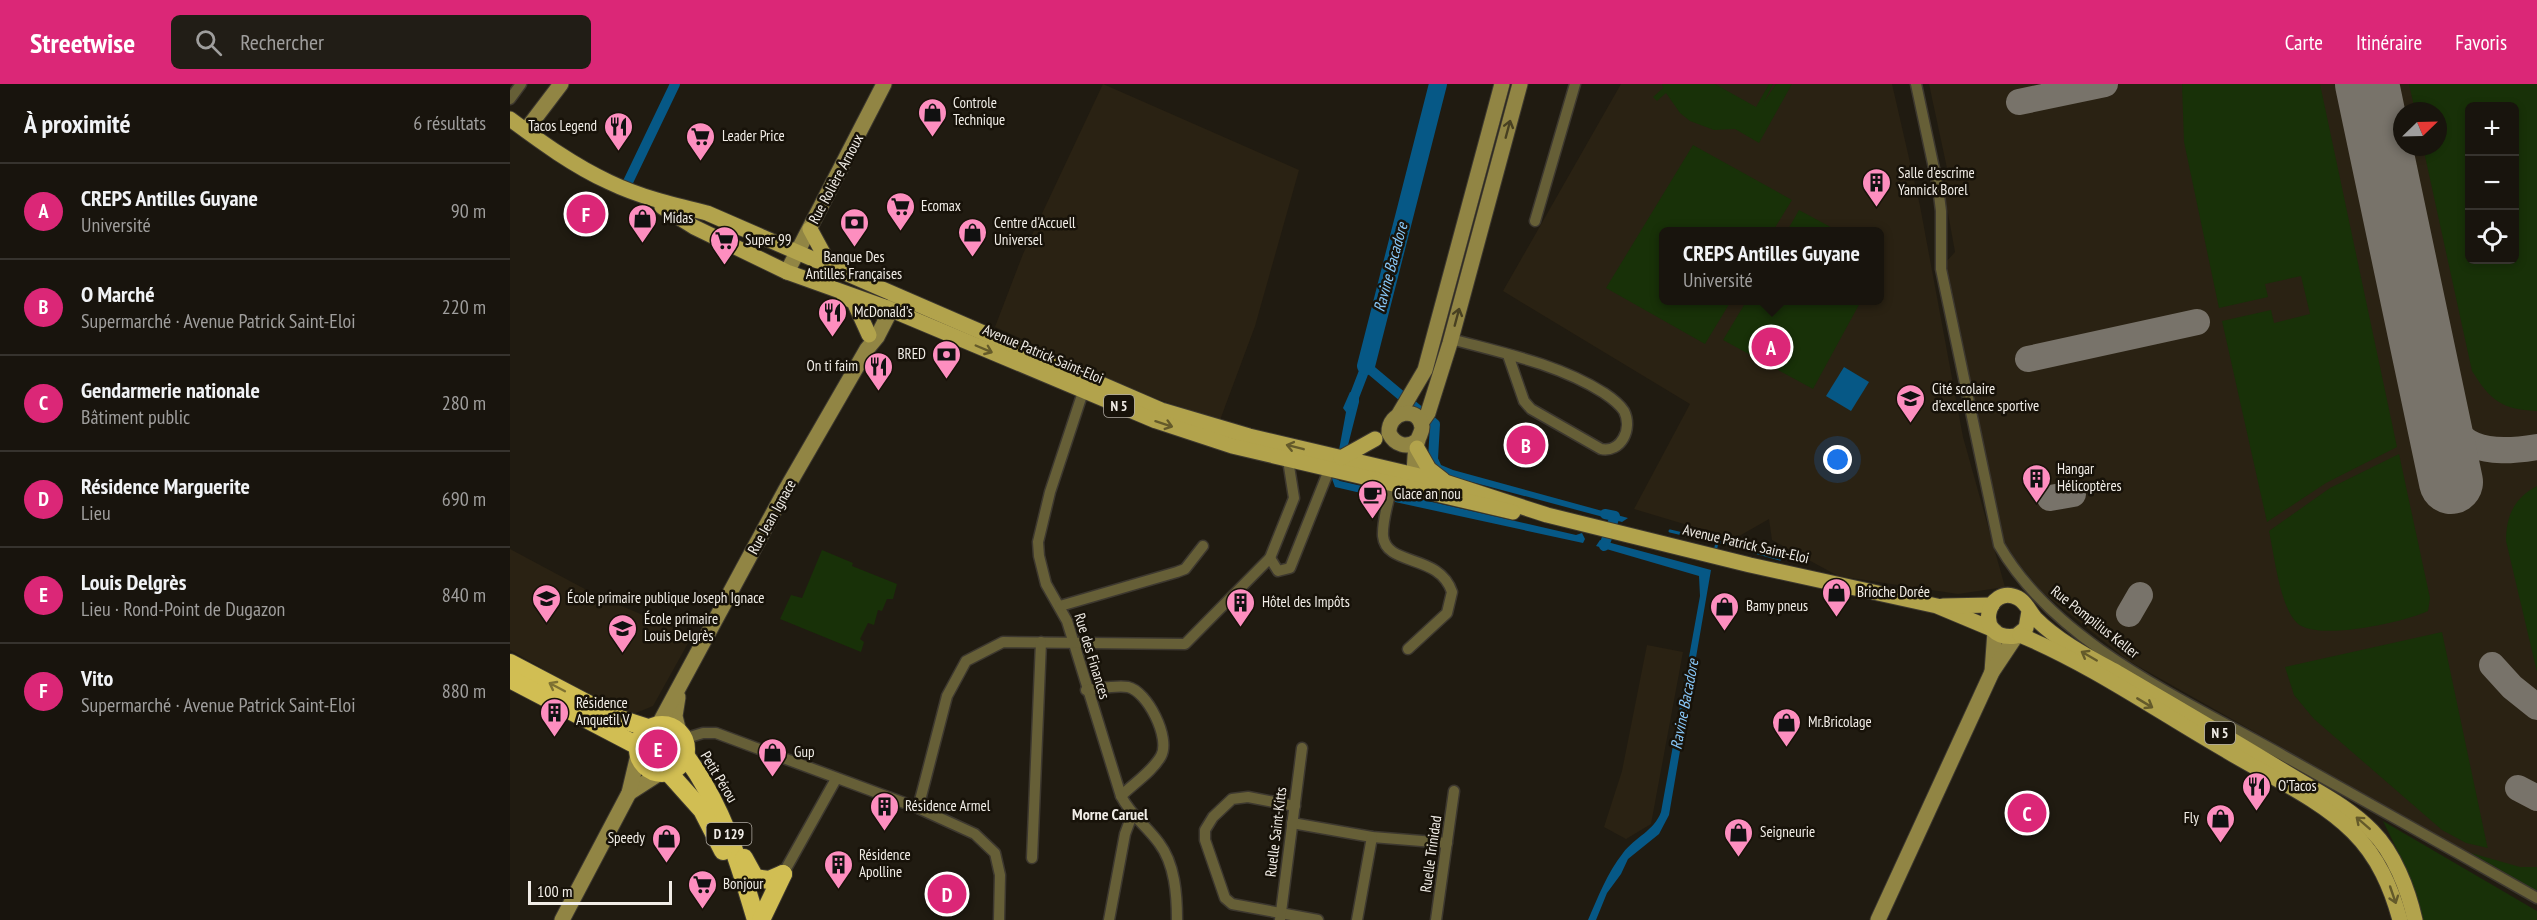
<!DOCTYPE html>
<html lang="fr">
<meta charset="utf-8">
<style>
:root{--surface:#18140d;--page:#211d16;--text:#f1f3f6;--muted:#9f9e9d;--line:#36332e;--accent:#db2777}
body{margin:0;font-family:"PT Sans Narrow",sans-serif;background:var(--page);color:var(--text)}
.controls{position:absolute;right:18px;top:18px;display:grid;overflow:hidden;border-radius:9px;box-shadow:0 3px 9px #0003}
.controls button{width:54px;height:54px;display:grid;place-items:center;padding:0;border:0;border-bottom:2px solid var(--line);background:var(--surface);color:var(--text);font:30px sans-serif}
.compass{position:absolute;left:1883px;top:18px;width:54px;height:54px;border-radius:50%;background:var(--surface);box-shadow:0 3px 9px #0003;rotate:67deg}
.scale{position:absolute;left:18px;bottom:15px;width:144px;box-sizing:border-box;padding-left:6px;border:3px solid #f1ede7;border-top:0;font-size:16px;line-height:21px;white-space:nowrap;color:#f1ede7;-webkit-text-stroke:4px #171209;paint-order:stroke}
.you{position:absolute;left:1328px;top:376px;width:21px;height:21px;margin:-15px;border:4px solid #fff;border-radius:50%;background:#1a73e8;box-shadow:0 0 0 9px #1a73e833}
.badge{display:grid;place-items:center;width:39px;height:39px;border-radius:50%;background:var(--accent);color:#fff;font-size:20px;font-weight:700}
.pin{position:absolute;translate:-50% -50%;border:3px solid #fff;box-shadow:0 2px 6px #0006}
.popup{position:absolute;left:1149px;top:143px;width:225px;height:78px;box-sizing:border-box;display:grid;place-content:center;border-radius:9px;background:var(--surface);filter:drop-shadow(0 2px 4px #0005);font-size:20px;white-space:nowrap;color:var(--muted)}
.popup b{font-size:22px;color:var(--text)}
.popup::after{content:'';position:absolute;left:50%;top:100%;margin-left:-12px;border:12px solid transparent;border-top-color:var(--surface)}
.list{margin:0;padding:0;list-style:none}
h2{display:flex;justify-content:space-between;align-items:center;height:78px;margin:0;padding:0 24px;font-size:26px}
h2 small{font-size:20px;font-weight:400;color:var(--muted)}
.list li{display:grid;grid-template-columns:39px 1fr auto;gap:18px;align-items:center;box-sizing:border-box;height:96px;padding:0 24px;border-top:2px solid var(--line)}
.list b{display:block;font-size:22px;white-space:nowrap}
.list p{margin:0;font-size:20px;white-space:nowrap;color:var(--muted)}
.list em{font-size:20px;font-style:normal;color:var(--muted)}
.icon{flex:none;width:33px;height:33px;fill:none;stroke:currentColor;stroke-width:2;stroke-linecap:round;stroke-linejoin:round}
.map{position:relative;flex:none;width:2027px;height:836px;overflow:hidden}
header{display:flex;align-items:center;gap:36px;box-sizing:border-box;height:84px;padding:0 30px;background:var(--accent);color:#fff}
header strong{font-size:28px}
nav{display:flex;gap:33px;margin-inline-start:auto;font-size:21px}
.search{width:420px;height:54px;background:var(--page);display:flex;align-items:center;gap:15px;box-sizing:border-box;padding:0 21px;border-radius:9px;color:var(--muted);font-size:22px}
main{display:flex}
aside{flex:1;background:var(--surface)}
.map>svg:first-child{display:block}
</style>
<header>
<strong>Streetwise</strong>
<div class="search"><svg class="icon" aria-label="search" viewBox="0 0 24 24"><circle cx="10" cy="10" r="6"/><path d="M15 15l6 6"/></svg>Rechercher</div>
<nav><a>Carte</a><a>Itinéraire</a><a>Favoris</a></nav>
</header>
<main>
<aside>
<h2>À proximité<small>6 résultats</small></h2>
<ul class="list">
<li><span class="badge">A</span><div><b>CREPS Antilles Guyane</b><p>Université</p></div><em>90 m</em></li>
<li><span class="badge">B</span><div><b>O Marché</b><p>Supermarché · Avenue Patrick Saint-Eloi</p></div><em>220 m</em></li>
<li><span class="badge">C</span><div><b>Gendarmerie nationale</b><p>Bâtiment public</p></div><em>280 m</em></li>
<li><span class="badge">D</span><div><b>Résidence Marguerite</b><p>Lieu</p></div><em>690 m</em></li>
<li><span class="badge">E</span><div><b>Louis Delgrès</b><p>Lieu · Rond-Point de Dugazon</p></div><em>840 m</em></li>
<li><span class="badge">F</span><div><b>Vito</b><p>Supermarché · Avenue Patrick Saint-Eloi</p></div><em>880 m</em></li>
</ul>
</aside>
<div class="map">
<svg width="2027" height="836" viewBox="0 0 2027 836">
<rect width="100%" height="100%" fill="#201b11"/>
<g fill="#2a2213" fill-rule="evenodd">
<polygon points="593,0 789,86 745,242 710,336 638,312 485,243 513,170"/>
<path d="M1111,0h271l28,122 43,231 42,150 -47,7 -120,-18 -66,-36 -3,-21 -35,20 -100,-30 56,-105 -187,-113zM1153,148h216v68h-216z"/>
<path d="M1419,0h608v807l-410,-231 -85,-68 -24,-29 -14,-21 -58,-280 9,-10 -14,-77 7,-2zM1960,22h44v154h-44zM1892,27h36v36h-36z"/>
<polygon points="0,465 86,511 182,552 143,622 121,631 102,624 0,566"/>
<polygon points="1137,561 1173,568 1141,740 1116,755 1094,743 1112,687"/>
</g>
<g fill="#183108" fill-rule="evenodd">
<polygon points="1152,0 1205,0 1246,23 1259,0 1263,0 1254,18 1266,0 1282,0 1249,59 1225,45 1204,46 1180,37 1170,29 1156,9 1147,17 1143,13 1153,4"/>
<polygon points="1672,0 1810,0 1887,363 1816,399 1757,438 1712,237 1761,226 1764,239 1800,230 1791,192 1755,200 1758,213 1709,224 1674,58"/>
<path d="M1899,0h128v327c-36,-2 -46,-10 -65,-40l-49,-224h15v-36h-23zM1960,22h44v154h-44z"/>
<polygon points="1183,61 1282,116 1263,147 1153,148 1153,216 1221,217 1195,260 1096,204"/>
<polygon points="1289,126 1328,147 1277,147"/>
<polygon points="1237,216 1351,216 1351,217 1303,305 1213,256"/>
<path d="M1889,370l31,144 -2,13c-23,11 -111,31 -131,12 -17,-16 -23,-69 -28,-92l61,-43z"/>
<path d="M2027,402v186l-31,-131c0,-25 8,-43 31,-55z"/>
<polygon points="312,466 343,479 342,482 387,500 383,515 377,515 372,527 368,526 364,541 358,539 350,555 354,558 351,568 270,535 281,511 292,514"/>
<polygon points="1932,548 1977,761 1978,764 1956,759 1932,746 1804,635 1784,611 1775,583"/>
<polygon points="1873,737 2027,827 2027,836 1908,836 1896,784"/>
<polygon points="1961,769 2010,783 2027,783 2027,807"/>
</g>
<g fill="#065886">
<polygon points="1334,283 1359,298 1341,327 1316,312"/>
<polygon points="840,308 849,311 849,318 837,365 829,366 836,328 833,324"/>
<polygon points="921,360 928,362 927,372 931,381 943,386 1118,434 1112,438 932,390 919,374"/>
<polygon points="821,392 830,397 878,408 877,415 825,403"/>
<polygon points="887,410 1066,451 1072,449 1075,455 1073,459 885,418"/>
<path d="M1090,456l111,30 -42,245 -10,19 -31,25 -7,15 -14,19 -11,27h-8c10,-23 19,-47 35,-67 12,-16 31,-22 38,-41l39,-216 -1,-20 -103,-30z"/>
</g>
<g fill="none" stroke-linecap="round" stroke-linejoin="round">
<g stroke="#065886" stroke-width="3">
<polyline points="1160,447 1207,458 1205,468"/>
<polyline points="1207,458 1226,460 1234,465 1270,475"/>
</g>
<g stroke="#065886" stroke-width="10">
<polyline points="118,98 165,0"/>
<polyline points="841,321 856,282 925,340 923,375"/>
<polyline points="1094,462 1105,432 1095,430"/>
</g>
<polyline stroke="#065886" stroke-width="18" points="856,282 928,0"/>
<g stroke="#78736a" stroke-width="26">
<polyline points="1509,18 1595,0"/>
<polyline points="1518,275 1687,238"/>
<path d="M1923,314c25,51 50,58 104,49"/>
<polyline points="1540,414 1563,410"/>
<polyline points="1619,530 1630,511"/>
<polyline points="1982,581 2002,603 2027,623"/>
<polyline points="2008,704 2027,714"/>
</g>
<polyline stroke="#78736a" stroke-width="64" points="1857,0 1941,398"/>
<defs>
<g id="street">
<path d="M1406,0l22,103 3,24v58l58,276c57,100 188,156 285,211 84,47 169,94 253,142"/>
<polyline points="0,15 11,0"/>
<polyline points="1025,137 1065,0"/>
<path d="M941,255c52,14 107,25 153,54 6,4 16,12 20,18 9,18 -3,42 -23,38l-70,-40 -7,-8 -16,-46"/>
<path d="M573,308l-33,100 -12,50 1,14 7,28 21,37 54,175c11,21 25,29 38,47 16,21 18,52 18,77"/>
<path d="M882,401c-3,15 -10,35 -9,51 3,31 56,17 69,56l-5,21 -39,36"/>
<polyline points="760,474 768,487 780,484 819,386"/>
<polyline points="550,522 667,488 675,485 693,462"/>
<path d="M576,606c13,-1 29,-5 42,-3 19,4 43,51 33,69 -8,15 -28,28 -40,40"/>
<polyline points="173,655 193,649 206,649 408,724 465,750 485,769 490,791 489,836"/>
<polyline points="785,722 738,713 722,715 703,733 695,746 695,756 715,814 722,820 808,836"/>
<polyline points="408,724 437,612 456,577 493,558 675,560 760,474 784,414 778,376"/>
<polyline points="782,739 862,753 937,759"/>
<polyline points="522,774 531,558"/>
<polyline points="273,790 326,695"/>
<polyline points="599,836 615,750 622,731"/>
<polyline points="770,836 792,664"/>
<polyline points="847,836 862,753"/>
<polyline points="926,836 944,707"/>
</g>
<g id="secondary">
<polyline points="16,46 51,0"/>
<polyline points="277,188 374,0"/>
<polyline points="889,330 915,286 992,0"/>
<polyline points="911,339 918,329 940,259 1010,0"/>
<path d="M895,399l6,-3 3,-6c1,-10 0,-24 4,-34 1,-5 4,-7 4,-13 -3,-22 -34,-16 -33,6 6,12 18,16 29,7"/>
<polyline points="1482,588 1485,547"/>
<polyline points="168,613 165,632 169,648"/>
<polyline points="149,640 275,407 357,265 367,253 387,214"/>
<polyline points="119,709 150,689"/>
<polyline points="52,836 119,709 128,671"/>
<polyline points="1368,836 1482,588 1506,552"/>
</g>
<g id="primary">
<path d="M0,35c31,23 64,47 99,63 31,15 65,23 98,31l454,197 88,26 196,46 102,33 203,50 187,41 55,23"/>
<polyline points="152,123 184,143 277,188 372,222 646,337 722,362 1003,428"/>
<polyline points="300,145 319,180"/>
<polyline points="334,212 344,218 359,251"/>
<polyline points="907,364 919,385 933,396"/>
<polyline points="831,374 865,355"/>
<polyline points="1433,522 1482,521"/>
<path d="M1519,527l-3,17 -10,8c-44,6 -29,-54 2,-38 8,4 11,13 17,20 24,24 54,39 83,55 58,34 115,67 172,102 28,17 59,32 82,56 22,22 36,58 43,89"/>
<path d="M1510,551c72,30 139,77 207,116 41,25 92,47 126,81 25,25 38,55 47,88"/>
</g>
<g id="highway">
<polyline points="0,579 101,632 138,644"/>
<polyline points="0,595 128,662"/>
<circle cx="152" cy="665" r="24"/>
<path d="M175,671c38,52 53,104 71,165"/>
<polyline points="158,688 192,726 213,767"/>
<polyline points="234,774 245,794 259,796 273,790"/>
<polyline points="251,836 273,790"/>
</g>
</defs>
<use href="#street" stroke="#3d382f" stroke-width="13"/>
<use href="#secondary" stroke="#3d382f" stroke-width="17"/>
<use href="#primary" stroke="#3d382f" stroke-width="17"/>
<use href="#highway" stroke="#3d382f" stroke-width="20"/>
<use href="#street" stroke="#665f37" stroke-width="10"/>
<use href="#secondary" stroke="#918544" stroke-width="15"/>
<use href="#primary" stroke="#b2a34c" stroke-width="15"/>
<use href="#highway" stroke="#d1be53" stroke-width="18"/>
</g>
<defs><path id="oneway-shaft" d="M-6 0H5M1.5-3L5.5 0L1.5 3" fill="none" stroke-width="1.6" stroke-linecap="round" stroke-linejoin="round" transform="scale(1.5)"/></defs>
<g stroke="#484021">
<use href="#oneway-shaft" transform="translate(998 45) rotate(-75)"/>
<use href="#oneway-shaft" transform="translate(947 233) rotate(-75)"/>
</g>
<g stroke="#645a2a">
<use href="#oneway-shaft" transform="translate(474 265) rotate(23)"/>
<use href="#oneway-shaft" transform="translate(654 340) rotate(18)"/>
<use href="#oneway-shaft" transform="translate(785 363) rotate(-166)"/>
<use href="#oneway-shaft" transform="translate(1579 572) rotate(-150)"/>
<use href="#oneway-shaft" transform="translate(1635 619) rotate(31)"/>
<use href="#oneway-shaft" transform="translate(1853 739) rotate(-139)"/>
<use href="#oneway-shaft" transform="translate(1883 811) rotate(71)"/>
</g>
<use stroke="#7d7132" href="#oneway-shaft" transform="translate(47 603) rotate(-152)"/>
<defs>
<symbol id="shop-pin" viewBox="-11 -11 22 30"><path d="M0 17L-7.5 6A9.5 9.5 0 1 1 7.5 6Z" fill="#fd8ebf" stroke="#171209"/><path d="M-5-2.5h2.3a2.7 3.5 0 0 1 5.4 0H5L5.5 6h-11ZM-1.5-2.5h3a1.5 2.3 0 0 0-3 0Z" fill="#111"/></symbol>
<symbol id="restaurant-pin" viewBox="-11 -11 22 30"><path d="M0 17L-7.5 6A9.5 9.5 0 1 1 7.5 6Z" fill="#fd8ebf" stroke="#171209"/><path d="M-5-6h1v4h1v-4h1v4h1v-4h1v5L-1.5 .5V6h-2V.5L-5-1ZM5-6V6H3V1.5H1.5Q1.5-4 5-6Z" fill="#111"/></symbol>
<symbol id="supermarket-pin" viewBox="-11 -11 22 30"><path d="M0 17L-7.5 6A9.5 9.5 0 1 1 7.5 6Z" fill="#fd8ebf" stroke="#171209"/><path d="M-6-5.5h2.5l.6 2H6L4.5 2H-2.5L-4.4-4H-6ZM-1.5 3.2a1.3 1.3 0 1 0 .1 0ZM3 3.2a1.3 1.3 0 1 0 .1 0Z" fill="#111"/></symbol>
<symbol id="building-pin" viewBox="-11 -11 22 30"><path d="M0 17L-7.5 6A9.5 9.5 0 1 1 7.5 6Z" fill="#fd8ebf" stroke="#171209"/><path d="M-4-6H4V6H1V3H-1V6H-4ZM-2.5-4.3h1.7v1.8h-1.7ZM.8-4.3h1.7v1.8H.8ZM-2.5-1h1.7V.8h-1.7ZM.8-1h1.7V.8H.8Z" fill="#111"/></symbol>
<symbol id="bank-pin" viewBox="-11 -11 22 30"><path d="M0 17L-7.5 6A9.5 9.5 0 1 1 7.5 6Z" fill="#fd8ebf" stroke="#171209"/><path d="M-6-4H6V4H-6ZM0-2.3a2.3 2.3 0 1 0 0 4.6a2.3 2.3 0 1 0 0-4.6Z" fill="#111"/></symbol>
<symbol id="school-pin" viewBox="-11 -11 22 30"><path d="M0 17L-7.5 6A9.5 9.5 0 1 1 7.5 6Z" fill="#fd8ebf" stroke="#171209"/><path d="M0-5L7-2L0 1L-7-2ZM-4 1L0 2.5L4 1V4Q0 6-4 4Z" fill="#111"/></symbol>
<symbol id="cafe-pin" viewBox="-11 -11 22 30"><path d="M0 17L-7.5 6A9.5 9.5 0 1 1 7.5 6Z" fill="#fd8ebf" stroke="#171209"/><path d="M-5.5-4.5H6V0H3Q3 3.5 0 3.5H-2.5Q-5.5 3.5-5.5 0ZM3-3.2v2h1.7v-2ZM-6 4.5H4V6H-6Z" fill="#111"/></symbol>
</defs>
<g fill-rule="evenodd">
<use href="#shop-pin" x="406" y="12" width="33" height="45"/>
<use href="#restaurant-pin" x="92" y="26" width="33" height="45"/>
<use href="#supermarket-pin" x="174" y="36" width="33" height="45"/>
<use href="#building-pin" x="1350" y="82" width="33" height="45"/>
<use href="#supermarket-pin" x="374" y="106" width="33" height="45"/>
<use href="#shop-pin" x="116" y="118" width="33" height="45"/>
<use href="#bank-pin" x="328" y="122" width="33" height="45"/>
<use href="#shop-pin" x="446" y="132" width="33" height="45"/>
<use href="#supermarket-pin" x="198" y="140" width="33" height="45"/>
<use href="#restaurant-pin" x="306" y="212" width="33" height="45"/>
<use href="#bank-pin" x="420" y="254" width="33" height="45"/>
<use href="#restaurant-pin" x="352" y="266" width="33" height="45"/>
<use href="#school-pin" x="1384" y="298" width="33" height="45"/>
<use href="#building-pin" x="1510" y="378" width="33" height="45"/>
<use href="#cafe-pin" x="846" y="394" width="33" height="45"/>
<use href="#shop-pin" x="1310" y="492" width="33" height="45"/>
<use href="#school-pin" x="20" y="498" width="33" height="45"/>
<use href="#building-pin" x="714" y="502" width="33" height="45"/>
<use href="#shop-pin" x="1198" y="506" width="33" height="45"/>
<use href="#school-pin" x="96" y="528" width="33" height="45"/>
<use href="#building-pin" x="28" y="612" width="33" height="45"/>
<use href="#shop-pin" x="1260" y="622" width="33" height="45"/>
<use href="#shop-pin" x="246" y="652" width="33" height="45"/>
<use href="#restaurant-pin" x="1730" y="686" width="33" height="45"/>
<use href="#building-pin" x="358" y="706" width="33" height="45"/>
<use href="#shop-pin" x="1694" y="718" width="33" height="45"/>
<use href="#shop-pin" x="1212" y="732" width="33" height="45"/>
<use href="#shop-pin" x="140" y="738" width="33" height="45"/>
<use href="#building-pin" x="312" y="764" width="33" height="45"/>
<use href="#supermarket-pin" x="176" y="784" width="33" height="45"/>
</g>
<g text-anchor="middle" stroke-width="5" stroke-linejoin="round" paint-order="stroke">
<g fill="#171209" stroke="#b0aba4" stroke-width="1.5">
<rect x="594" y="311" width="30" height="22" rx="4.5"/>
<rect x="1695" y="638" width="30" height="22" rx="4.5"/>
<rect x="196.5" y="739" width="45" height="22" rx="4.5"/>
</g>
<g font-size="14" font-weight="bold" fill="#f1ede7">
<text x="609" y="327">N 5</text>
<text x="1710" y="654">N 5</text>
<text x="219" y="755">D 129</text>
</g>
<g font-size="15" fill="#f1ede7" stroke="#171209" text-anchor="start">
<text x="443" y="24">Controle<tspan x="443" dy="17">Technique</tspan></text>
<text x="87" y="47" text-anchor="end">Tacos Legend</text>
<text x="212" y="57">Leader Price</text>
<text x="1388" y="94">Salle d'escrime<tspan x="1388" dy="17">Yannick Borel</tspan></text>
<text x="411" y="127">Ecomax</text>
<text x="153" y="139">Midas</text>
<text x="484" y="144">Centre d'Accuell<tspan x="484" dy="17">Universel</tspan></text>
<text x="235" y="161">Super 99</text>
<text x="344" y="178" text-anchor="middle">Banque Des<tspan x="344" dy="17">Antilles Françaises</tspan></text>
<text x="344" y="233">McDonald's</text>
<text x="416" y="275" text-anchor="end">BRED</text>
<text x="348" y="287" text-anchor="end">On ti faim</text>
<text x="1422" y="310">Cité scolaire<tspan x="1422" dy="17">d'excellence sportive</tspan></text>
<text x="1547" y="390">Hangar<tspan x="1547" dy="17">Hélicoptères</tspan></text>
<text x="884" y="415">Glace an nou</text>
<text x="1347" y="513">Brioche Dorée</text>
<text x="57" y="519">École primaire publique Joseph Ignace</text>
<text x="752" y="523">Hôtel des Impôts</text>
<text x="1236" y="527">Bamy pneus</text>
<text x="134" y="540">École primaire<tspan x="134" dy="17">Louis Delgrès</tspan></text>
<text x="66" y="624">Résidence<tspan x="66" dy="17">Anquetil V</tspan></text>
<text x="1298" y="643">Mr.Bricolage</text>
<text x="284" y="673">Gup</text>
<text x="1768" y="707">O'Tacos</text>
<text x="395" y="727">Résidence Armel</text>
<text x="1689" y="739" text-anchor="end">Fly</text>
<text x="1250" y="753">Seigneurie</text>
<text x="135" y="759" text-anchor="end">Speedy</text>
<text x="349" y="776">Résidence<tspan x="349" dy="17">Apolline</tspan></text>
<text x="213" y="805">Bonjour</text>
</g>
<g font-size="15" fill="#f1ede7" stroke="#171209">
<text transform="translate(326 95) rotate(-62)" y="5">Rue Rolière Arnoux</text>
<text transform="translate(533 270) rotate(23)" y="5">Avenue Patrick Saint-Eloi</text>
<text transform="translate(262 433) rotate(-61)" y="5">Rue Jean Ignace</text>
<text transform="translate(1236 460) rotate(13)" y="5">Avenue Patrick Saint-Eloi</text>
<text transform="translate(1585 538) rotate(38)" y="5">Rue Pompilius Keller</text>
<text transform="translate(582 572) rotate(73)" y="5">Rue des Finances</text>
<text transform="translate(209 693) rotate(59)" y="5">Petit Pérou</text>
<text transform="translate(766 748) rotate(-83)" y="5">Ruelle Saint-Kitts</text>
<text transform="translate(921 770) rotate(-82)" y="5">Ruelle Trinidad</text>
</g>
<g font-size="16" font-style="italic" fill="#88c7f8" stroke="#171209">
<text transform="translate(880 183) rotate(-75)" y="6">Ravine Bacadore</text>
<text transform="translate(1174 620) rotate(-79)" y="6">Ravine Bacadore</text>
</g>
<g font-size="16" font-weight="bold" fill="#f1ede7" stroke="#171209">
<text x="600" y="736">Morne Caruel</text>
</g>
</g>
</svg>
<div class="controls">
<button>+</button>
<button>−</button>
<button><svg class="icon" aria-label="locate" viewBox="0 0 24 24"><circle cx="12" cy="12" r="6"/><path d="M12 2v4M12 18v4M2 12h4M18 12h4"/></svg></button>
</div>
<svg class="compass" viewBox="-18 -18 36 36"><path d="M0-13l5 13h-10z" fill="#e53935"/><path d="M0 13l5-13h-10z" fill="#9f9e9d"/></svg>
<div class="scale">100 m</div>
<div class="you"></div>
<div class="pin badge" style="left:1261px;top:263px">A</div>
<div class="popup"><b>CREPS Antilles Guyane</b>Université</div>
<div class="pin badge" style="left:1016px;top:361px">B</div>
<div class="pin badge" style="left:1517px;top:729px">C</div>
<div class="pin badge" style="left:437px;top:810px">D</div>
<div class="pin badge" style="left:148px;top:665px">E</div>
<div class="pin badge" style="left:76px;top:130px">F</div>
</div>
</main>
